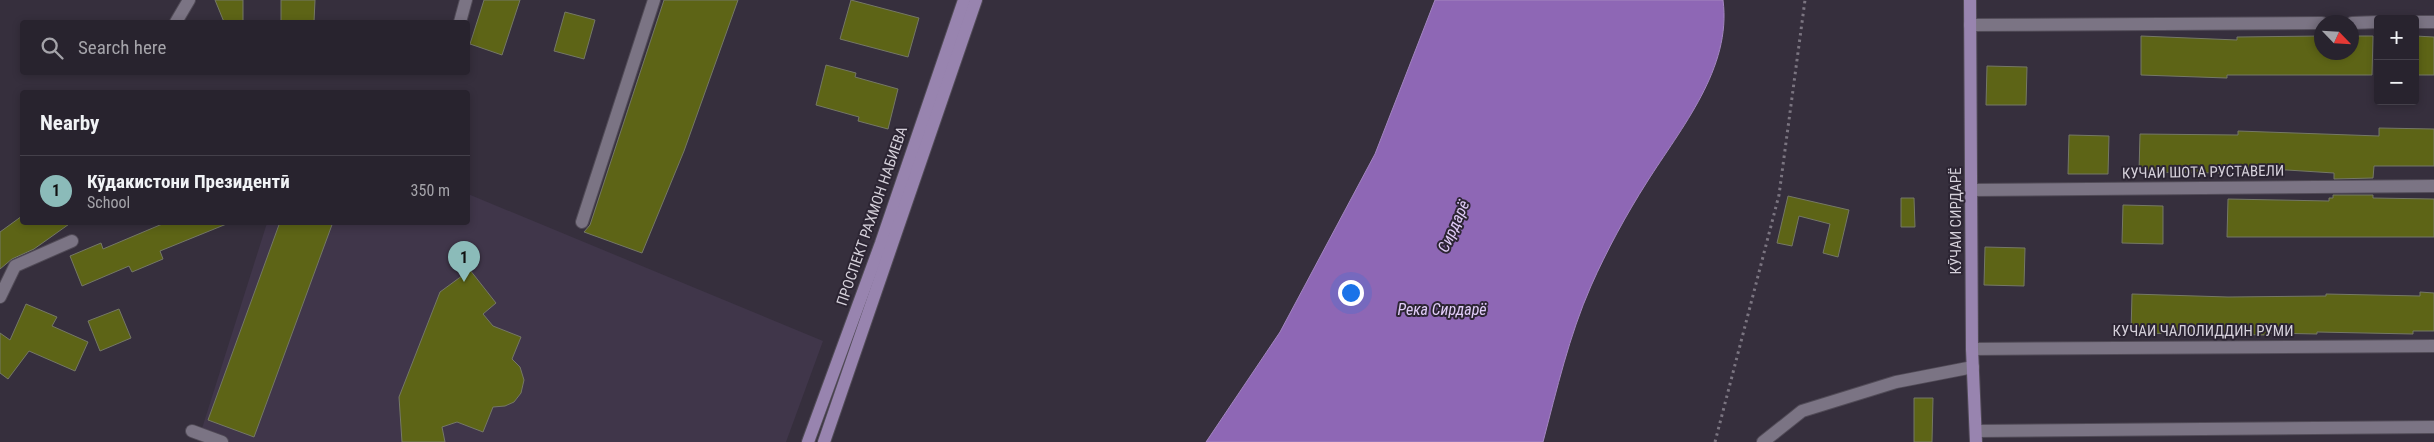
<!DOCTYPE html>
<meta charset="utf-8">
<style>
:root{--surface:#28232e;--page:#342f3a;--text:#f1f3f6;--muted:#a5a4aa;--line:#44404a;--accent:#8bbbb9}
body{margin:0;font-family:"Roboto Condensed",sans-serif;background:var(--page);color:var(--text)}
.controls{position:absolute;right:15px;top:15px;display:grid;overflow:hidden;border-radius:5px;box-shadow:0 2px 8px #0003}
.controls button{width:45px;height:45px;display:grid;place-items:center;padding:0;border:0;border-bottom:1px solid var(--line);background:var(--surface);color:var(--text);font:25px sans-serif}
.compass{position:absolute;left:2314px;top:15px;width:45px;height:45px;border-radius:50%;background:var(--surface);box-shadow:0 2px 8px #0003;rotate:115deg}
.you{position:absolute;left:1350px;top:292px;width:18px;height:18px;margin:-12px;border:4px solid #fff;border-radius:50%;background:#1a73e8;box-shadow:0 0 0 8px #1a73e833}
.badge{display:grid;place-items:center;width:32px;height:32px;border-radius:50%;background:var(--accent);color:#111;font-size:16px;font-weight:700}
.pin{position:absolute;translate:-50% -41px;filter:drop-shadow(0 1px 2px #0008)}
.pin::after{content:'';position:absolute;top:26px;width:18px;height:15px;background:inherit;clip-path:polygon(0 0,100% 0,50% 100%)}
.list{margin:0;padding:0;list-style:none}
h2{display:flex;justify-content:space-between;align-items:center;height:65px;margin:0;padding:0 20px;font-size:21px}
h2 small{font-size:16px;font-weight:400;color:var(--muted)}
.list li{display:grid;grid-template-columns:32px 1fr auto;gap:15px;align-items:center;box-sizing:border-box;height:70px;padding:0 20px;border-top:1px solid var(--line)}
.list b{display:block;font-size:19px;white-space:nowrap}
.list p{margin:0;font-size:16px;white-space:nowrap;color:var(--muted)}
.list em{font-size:16px;font-style:normal;color:var(--muted)}
.icon{flex:none;width:28px;height:28px;fill:none;stroke:currentColor;stroke-width:2;stroke-linecap:round;stroke-linejoin:round}
.map{position:relative;flex:none;width:2434px;height:442px;overflow:hidden}
.search{position:absolute;background:var(--surface);box-shadow:0 2px 8px #0003;left:20px;top:20px;width:450px;height:55px;display:flex;align-items:center;gap:12px;box-sizing:border-box;padding:0 18px;border-radius:5px;color:var(--muted);font-size:19px}
.panel{position:absolute;background:var(--surface);box-shadow:0 2px 8px #0003;left:20px;top:90px;width:450px;height:135px;border-radius:5px}
.map>svg:first-child{display:block}
</style>
<div class="map">
<svg width="2434" height="442" viewBox="0 0 2434 442">
<rect width="100%" height="100%" fill="#362f3d"/>
<polygon fill="#40364a" points="468,194 823,341 786,442 202,442 199,438 267,223 468,222"/>
<path fill="#8e67b5" stroke="#a386c0" d="M1435,0h288c9,68 -42,128 -76,182 -21,33 -40,68 -56,104 -22,50 -34,103 -48,156h-337l74,-110 95,-178z"/>
<g fill="#5d6416" stroke="#757866">
<polygon points="215,0 243,0 243,22 224,22"/>
<polygon points="281,0 315,0 314,22 281,22"/>
<polygon points="484,0 520,0 502,55 470,44"/>
<polygon points="664,0 738,0 684,151 642,253 584,232 590,225"/>
<polygon points="851,0 919,18 908,57 840,39"/>
<polygon points="565,12 595,20 584,59 554,51"/>
<polygon points="2141,36 2237,40 2237,37 2322,36 2322,52 2352,52 2352,36 2373,36 2372,75 2227,75 2227,78 2141,75"/>
<polygon points="2415,36 2434,37 2434,75 2415,75"/>
<polygon points="826,65 856,73 855,77 898,89 888,129 858,121 859,117 816,105"/>
<polygon points="1987,66 2027,67 2026,105 1986,105"/>
<polygon points="2379,128 2434,129 2434,166 2374,166 2373,178 2334,179 2334,173 2287,170 2228,169 2228,173 2139,172 2140,134 2238,135 2238,131 2379,136"/>
<polygon points="2069,135 2109,136 2108,174 2068,174"/>
<polygon points="2333,195 2373,195 2373,198 2434,199 2434,237 2227,237 2228,199 2329,201 2329,198 2333,198"/>
<polygon points="1788,196 1849,210 1838,257 1823,253 1830,224 1799,216 1792,246 1777,243"/>
<polygon points="1901,198 1914,198 1915,227 1901,227"/>
<polygon points="2123,205 2163,206 2163,244 2122,243"/>
<polygon points="22,216 22,222 72,222 34,249 12,259 0,269 0,232"/>
<polygon points="167,222 229,223 160,251 163,259 132,272 129,266 82,286 70,256 101,243 103,249"/>
<polygon points="280,222 333,222 254,437 208,420"/>
<polygon points="1985,247 2025,248 2024,286 1984,285"/>
<polygon points="470,270 496,303 483,314 493,326 521,337 512,359 520,367 524,380 521,393 514,402 505,406 493,407 483,432 457,422 442,427 445,442 402,442 399,397 440,292"/>
<polygon points="2420,292 2434,293 2434,331 2413,331 2413,334 2317,332 2317,334 2267,333 2267,335 2131,333 2132,294 2228,297 2326,296 2326,294 2420,296"/>
<polygon points="26,304 57,317 52,326 88,342 75,371 29,351 8,379 0,373 0,333 10,340"/>
<polygon points="119,309 131,338 100,351 88,321"/>
<polygon points="1914,398 1933,398 1932,442 1914,442"/>
</g>
<g fill="none" stroke-linecap="round" stroke-linejoin="round">
<defs>
<g id="minor">
<polyline points="176,22 189,0"/>
<polyline points="460,22 466,0"/>
<polyline points="2415,22 2434,22"/>
<polyline points="2352,23 2378,22"/>
<polyline points="1970,25 2322,23"/>
<polyline points="1972,190 2434,186"/>
<polyline points="582,222 654,0"/>
<polyline points="0,297 15,266 72,241"/>
<polyline points="1972,349 2434,346"/>
<polyline points="192,431 222,442"/>
<polyline points="1977,431 2434,427"/>
<polyline points="1763,442 1802,411 1896,382 1973,367"/>
</g>
<g id="major">
<polyline points="1970,0 1972,349 1976,442"/>
<polyline points="808,442 881,243 964,0"/>
<polyline points="824,442 976,0"/>
</g>
</defs>
<use href="#minor" stroke="#514b57" stroke-width="14"/>
<use href="#major" stroke="#514b57" stroke-width="14"/>
<polyline stroke="#7b7581" stroke-width="3" stroke-dasharray="2.5 4" stroke-linecap="butt" points="1715,442 1779,195 1805,0"/>
<use href="#minor" stroke="#7b7484" stroke-width="12"/>
<use href="#major" stroke="#9884af" stroke-width="12"/>
</g>
<g text-anchor="middle" stroke-width="4" stroke-linejoin="round" paint-order="stroke">
<g font-size="15" fill="#d5d0da" stroke="#2c2533">
<text transform="translate(2203 172) rotate(-1)" y="5">КУЧАИ ШОТА РУСТАВЕЛИ</text>
<text transform="translate(872 216) rotate(-71)" y="5">ПРОСПЕКТ РАХМОН НАБИЕВА</text>
<text transform="translate(1956 221) rotate(-90)" y="5">КӮЧАИ СИРДАРЁ</text>
<text x="2203" y="336">КУЧАИ ЧАЛОЛИДДИН РУМИ</text>
</g>
<g font-size="16" font-style="italic" fill="#e0ccf7" stroke="#2c2533">
<text transform="translate(1453 226) rotate(-66)" y="6">Сирдарё</text>
<text x="1442" y="315">Река Сирдарё</text>
</g>
</g>
</svg>
<div class="controls">
<button>+</button>
<button>−</button>
</div>
<svg class="compass" viewBox="-18 -18 36 36"><path d="M0-13l5 13h-10z" fill="#e53935"/><path d="M0 13l5-13h-10z" fill="#a5a4aa"/></svg>
<div class="you"></div>
<div class="pin badge" style="left:464px;top:282px">1</div>
<div class="search"><svg class="icon" aria-label="search" viewBox="0 0 24 24"><circle cx="10" cy="10" r="6"/><path d="M15 15l6 6"/></svg>Search here</div>
<section class="panel">
<h2>Nearby<small></small></h2>
<ul class="list">
<li><span class="badge">1</span><div><b>Кӯдакистони Президентӣ</b><p>School</p></div><em>350 m</em></li>
</ul>
</section>
</div>
